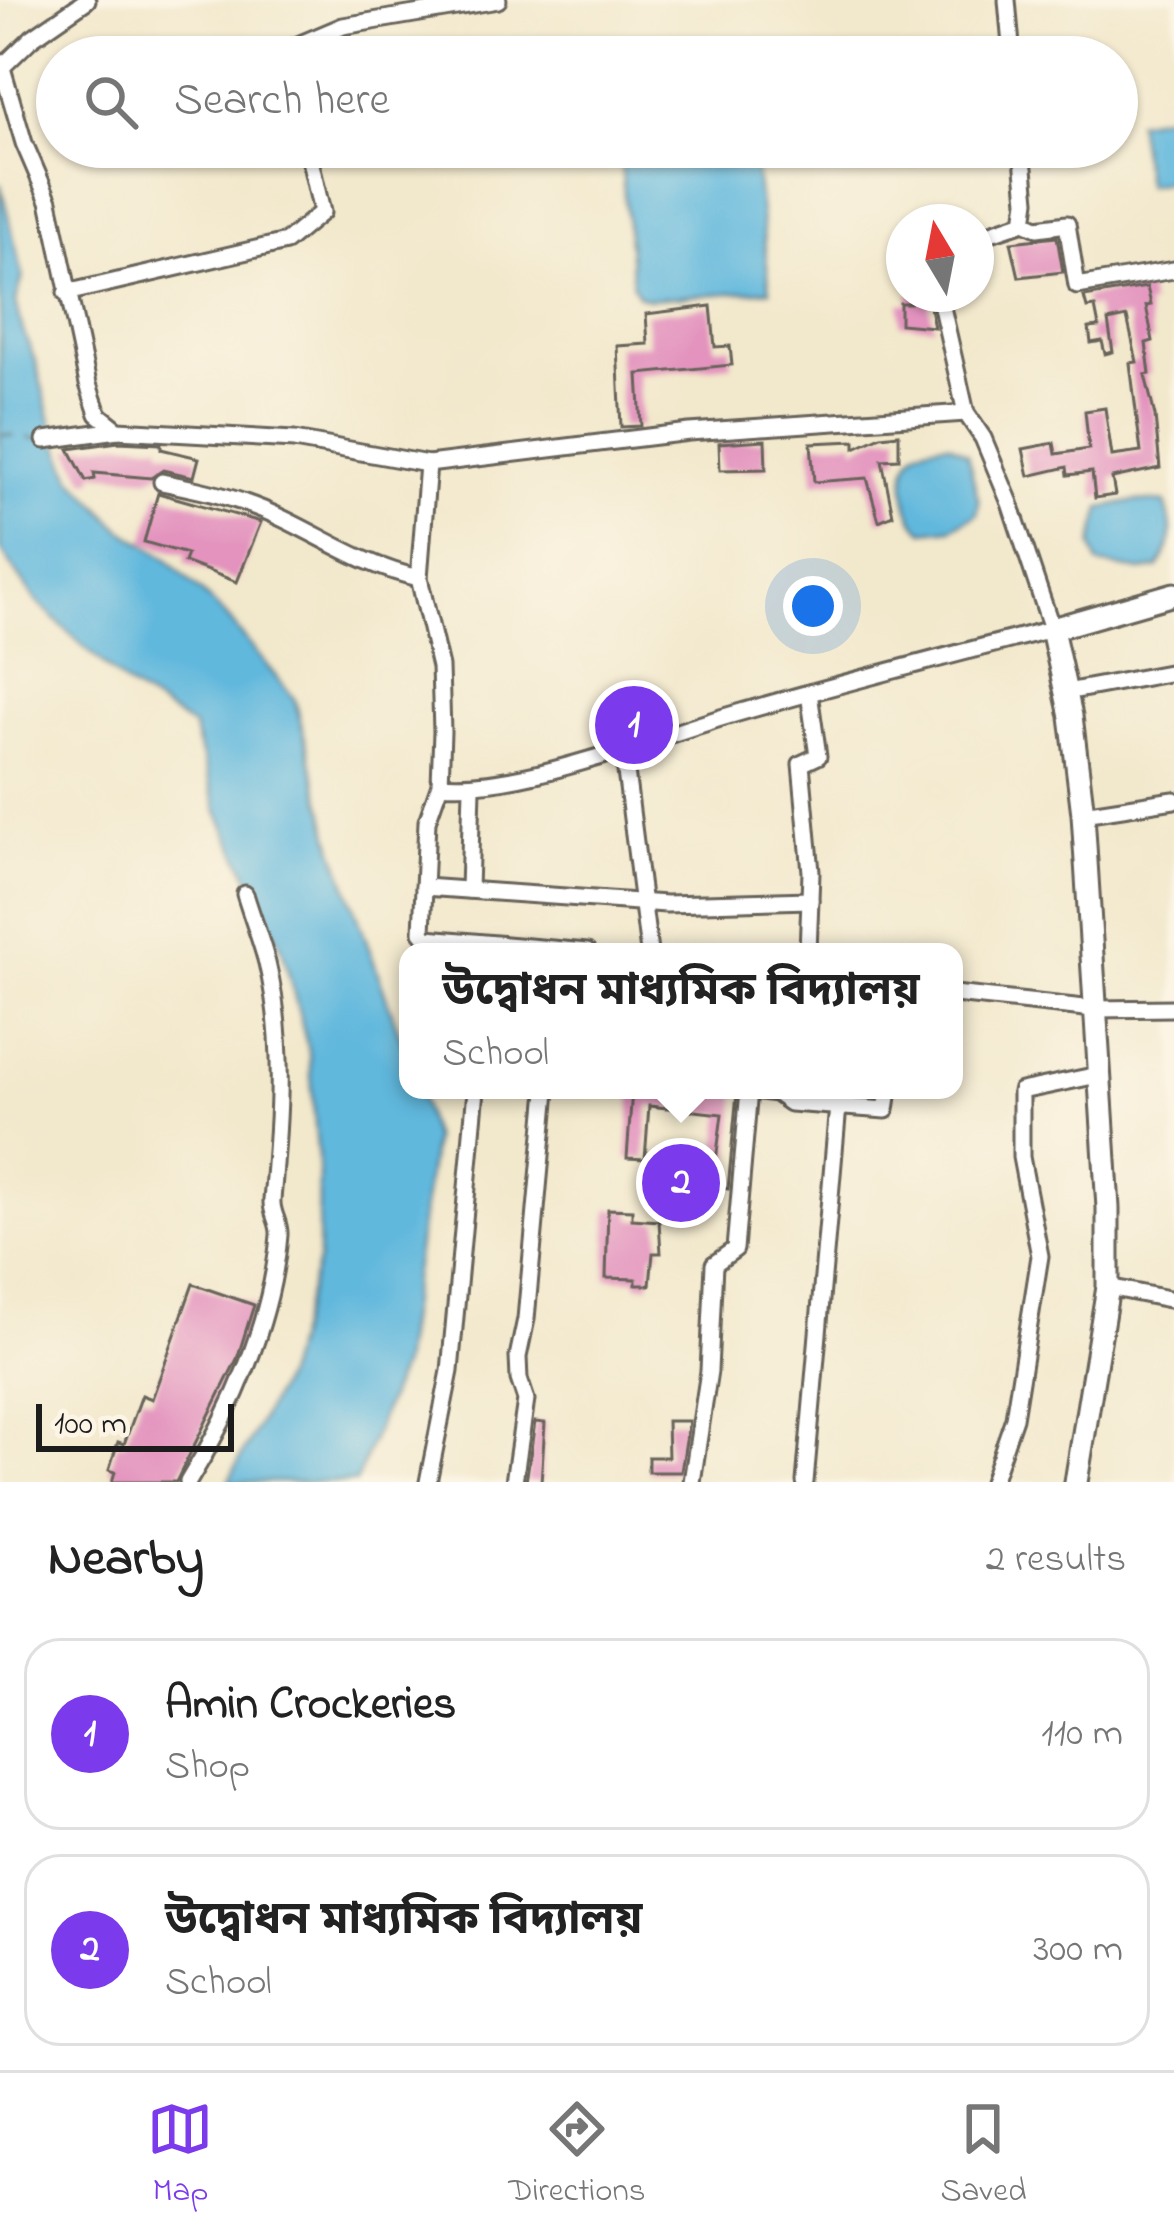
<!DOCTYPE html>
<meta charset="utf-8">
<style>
:root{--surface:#fff;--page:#f6f6f6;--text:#222;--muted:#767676;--line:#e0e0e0;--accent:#7c3aed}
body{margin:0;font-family:"Indie Flower","Noto Sans Bengali",sans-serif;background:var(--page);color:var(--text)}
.compass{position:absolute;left:886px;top:204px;width:108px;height:108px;border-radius:50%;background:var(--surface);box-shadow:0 3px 9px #0004;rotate:350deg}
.scale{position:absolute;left:36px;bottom:30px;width:198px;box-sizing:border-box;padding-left:12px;border:6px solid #1c1c1c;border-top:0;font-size:33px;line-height:42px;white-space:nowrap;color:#1c1c1c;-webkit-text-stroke:9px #fcf5e5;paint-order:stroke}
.you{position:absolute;left:813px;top:606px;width:42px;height:42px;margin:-30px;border:9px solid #fff;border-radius:50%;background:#1a73e8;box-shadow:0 0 0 18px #1a73e833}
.badge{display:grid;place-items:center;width:78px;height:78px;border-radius:50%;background:var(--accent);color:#fff;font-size:39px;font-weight:700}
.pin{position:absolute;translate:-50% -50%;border:6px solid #fff;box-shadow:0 3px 12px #0006}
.popup{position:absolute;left:399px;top:943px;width:564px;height:156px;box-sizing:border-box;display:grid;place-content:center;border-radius:24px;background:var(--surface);filter:drop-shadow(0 3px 9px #0005);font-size:39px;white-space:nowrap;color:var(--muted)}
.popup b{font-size:45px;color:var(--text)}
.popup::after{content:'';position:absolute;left:50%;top:100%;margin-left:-24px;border:24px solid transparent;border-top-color:var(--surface)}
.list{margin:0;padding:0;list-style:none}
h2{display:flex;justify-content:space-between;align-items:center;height:156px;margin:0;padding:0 48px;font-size:51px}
h2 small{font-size:39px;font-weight:400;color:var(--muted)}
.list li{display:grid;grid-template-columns:78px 1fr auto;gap:36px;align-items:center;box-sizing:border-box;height:192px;margin:0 24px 24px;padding:0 24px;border:3px solid var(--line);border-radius:36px}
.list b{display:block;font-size:45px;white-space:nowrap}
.list p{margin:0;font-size:39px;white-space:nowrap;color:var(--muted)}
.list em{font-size:39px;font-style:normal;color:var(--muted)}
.icon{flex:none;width:66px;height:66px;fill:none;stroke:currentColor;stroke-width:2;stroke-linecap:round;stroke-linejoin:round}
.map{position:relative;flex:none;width:1174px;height:1482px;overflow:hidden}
.search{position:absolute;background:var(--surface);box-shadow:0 3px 9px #0004;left:36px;right:36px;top:36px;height:132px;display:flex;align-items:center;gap:30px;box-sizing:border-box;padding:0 42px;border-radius:66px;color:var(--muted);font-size:45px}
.sheet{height:588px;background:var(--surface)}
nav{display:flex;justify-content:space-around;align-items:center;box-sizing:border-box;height:168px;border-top:3px solid var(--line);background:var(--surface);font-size:33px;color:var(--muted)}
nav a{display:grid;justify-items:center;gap:6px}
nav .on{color:var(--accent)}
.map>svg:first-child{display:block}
</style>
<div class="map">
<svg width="1174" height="1482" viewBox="0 0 1174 1482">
<rect width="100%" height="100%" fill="#fcf5e5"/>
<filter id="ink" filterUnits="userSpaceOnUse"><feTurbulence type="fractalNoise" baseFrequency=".00833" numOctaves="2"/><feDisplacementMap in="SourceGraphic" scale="24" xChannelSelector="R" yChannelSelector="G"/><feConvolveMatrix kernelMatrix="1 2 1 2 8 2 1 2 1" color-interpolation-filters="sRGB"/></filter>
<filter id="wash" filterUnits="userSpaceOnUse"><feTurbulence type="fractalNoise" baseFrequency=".004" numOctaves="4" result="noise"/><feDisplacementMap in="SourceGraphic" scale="48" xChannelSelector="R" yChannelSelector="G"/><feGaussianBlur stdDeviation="2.7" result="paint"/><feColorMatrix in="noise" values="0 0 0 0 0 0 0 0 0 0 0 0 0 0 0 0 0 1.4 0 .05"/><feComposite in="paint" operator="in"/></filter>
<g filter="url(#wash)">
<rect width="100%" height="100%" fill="#f2e8cc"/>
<g fill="#60b8dd" stroke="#3e6a7c" stroke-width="3">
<polygon points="1174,114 1174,181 1146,185 1136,121"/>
<polygon points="660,147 753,147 770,290 649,299 639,296 633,286 620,152"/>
<polygon points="0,183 23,276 16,301 23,331 36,363 56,440 73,479 121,529 165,557 226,616 295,700 334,849 408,1058 408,1090 418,1090 433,1139 401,1365 356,1482 228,1482 285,1374 318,1259 319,1171 309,1052 282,948 218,812 193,727 126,685 79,642 37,602 0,549"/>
<path d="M949,443l18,10 12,49 -2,12 -26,14 -27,3c-20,-13 -28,-67 -5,-82 8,-5 21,-5 30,-6z"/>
<path d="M1135,501l30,2c9,27 9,41 -7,65l-17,3 -43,-7 -6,-18 9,-38z"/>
</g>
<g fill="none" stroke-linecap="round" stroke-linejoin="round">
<polyline stroke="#375a69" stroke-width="3" stroke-dasharray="15 12" stroke-linecap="butt" points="0,434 40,439"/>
</g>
<g id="blocks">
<g fill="#e393be">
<polygon points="1057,237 1063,272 1019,277 1011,242"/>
<polygon points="1147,287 1151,305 1146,306 1153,341 1146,343 1150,374 1145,375 1155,416 1160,468 1112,478 1115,495 1095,498 1092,472 1068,475 1067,467 1029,476 1023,449 1054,443 1056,454 1089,449 1085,411 1105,408 1112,456 1141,452 1130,363 1137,362 1127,317 1108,321 1113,352 1105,354 1102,341 1091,343 1089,328 1099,327 1095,307 1087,308 1084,297"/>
<polygon points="908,294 927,294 934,327 900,324 900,303 910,303"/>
<polygon points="711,306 715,347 730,346 732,365 638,374 641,426 621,427 617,346 648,344 646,314"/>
<polygon points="899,434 899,459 882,460 893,515 879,521 867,478 814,482 811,443 855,441 855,448 881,436"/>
<polygon points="765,440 766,469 720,470 719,443"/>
<polygon points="118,442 161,444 161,449 199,458 194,477 163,470 151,478 94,473 95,479 86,481 69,449"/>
<polygon points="158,493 261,522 237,582 184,562 187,554 144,542"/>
<polygon points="632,1090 737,1093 728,1189 665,1178 668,1155 716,1161 722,1114 649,1106 645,1159 627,1158"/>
<polygon points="608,1209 632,1210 632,1219 659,1221 661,1253 653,1253 650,1285 636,1285 636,1279 606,1278"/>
<polygon points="193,1284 254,1305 237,1359 176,1482 112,1482 115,1472 109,1470 118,1442 124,1444 142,1395 152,1399"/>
<polygon points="667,1421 689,1421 681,1472 648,1472 648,1457 668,1457"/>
<polygon points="535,1422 545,1423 541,1482 526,1482"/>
</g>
</g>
</g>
<g filter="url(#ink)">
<use href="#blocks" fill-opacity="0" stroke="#67635a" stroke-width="3"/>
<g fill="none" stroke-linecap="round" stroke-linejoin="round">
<defs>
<g id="street">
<polyline points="1007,0 1012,57"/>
<polyline points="285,57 284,51 343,26 498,0"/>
<polyline points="0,61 24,143 49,201 88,384 98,414 118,430 294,440 428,464 689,432 966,413"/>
<polyline points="2,67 32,38 87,0"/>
<polyline points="1024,222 1037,228 1067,224 1077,286 1174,270"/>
<polyline points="976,238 1024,222 1027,201 1022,147"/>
<polyline points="66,293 286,242 322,212 307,147"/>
<polyline points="45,440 118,430"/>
<polyline points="428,464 419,578 440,667 442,732 440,784 427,821 422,932 427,938 587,952"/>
<path d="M162,482c27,6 56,11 83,21 62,21 108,61 174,75"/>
<polyline points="1066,692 1174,672"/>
<polyline points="623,748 649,952"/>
<path d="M440,784c75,8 208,-44 284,-67 109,-32 219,-60 328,-88l-42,-126 -27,-65 -17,-25 -27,-119"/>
<polyline points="1083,814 1174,800"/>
<polyline points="424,887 666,904 810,900"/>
<polyline points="469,890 472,788"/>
<polyline points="808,952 811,872 801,764 818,756 809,693"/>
<polyline points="954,994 1094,1009 1174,1008"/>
<polyline points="754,1090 776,1093 790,1103 886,1110 889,1090"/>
<polyline points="1108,1287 1174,1300"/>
<path d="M188,1482c45,-73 84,-161 91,-247 1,-13 -8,-21 -7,-35 7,-77 14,-160 -5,-237 -6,-23 -15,-46 -22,-69"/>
<polyline points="428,1482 450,1371 476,1090"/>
<polyline points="514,1482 526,1400 519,1379 518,1357 526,1319 547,1090"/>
<polyline points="692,1482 709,1371 714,1264 735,1249 749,1090"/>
<polyline points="805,1482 838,1106"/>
<polyline points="992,1482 1014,1418 1040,1256 1021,1157 1021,1091 1098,1075"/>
</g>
<polyline id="secondary" points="1076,1482 1108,1287 1108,1208 1083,814 1071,716 1052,629 1174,594"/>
</defs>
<use href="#street" stroke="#67635a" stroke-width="21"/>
<use href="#secondary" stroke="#67635a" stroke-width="27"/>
<use href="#street" stroke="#fff" stroke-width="15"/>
<use href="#secondary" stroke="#fff" stroke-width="21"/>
</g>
</g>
</svg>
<svg class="compass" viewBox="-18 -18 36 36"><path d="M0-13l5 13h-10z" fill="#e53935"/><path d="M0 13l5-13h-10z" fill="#767676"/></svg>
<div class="scale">100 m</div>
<div class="you"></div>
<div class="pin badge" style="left:634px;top:725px">1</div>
<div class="pin badge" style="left:681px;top:1183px">2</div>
<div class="popup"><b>উদ্বোধন মাধ্যমিক বিদ্যালয়</b>School</div>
<div class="search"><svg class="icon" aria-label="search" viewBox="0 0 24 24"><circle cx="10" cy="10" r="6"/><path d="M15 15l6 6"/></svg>Search here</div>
</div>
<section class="sheet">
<h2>Nearby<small>2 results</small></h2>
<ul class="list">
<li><span class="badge">1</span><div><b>Amin Crockeries</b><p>Shop</p></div><em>110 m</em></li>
<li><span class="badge">2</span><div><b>উদ্বোধন মাধ্যমিক বিদ্যালয়</b><p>School</p></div><em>300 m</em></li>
</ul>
</section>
<nav>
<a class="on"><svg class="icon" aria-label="map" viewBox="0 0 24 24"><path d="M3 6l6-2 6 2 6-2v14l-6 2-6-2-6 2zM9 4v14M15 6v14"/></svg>Map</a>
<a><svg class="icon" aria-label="directions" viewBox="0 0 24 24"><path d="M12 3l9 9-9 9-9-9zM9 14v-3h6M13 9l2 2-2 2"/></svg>Directions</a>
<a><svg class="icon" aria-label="saved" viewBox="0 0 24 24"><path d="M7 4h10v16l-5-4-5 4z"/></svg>Saved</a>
</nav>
